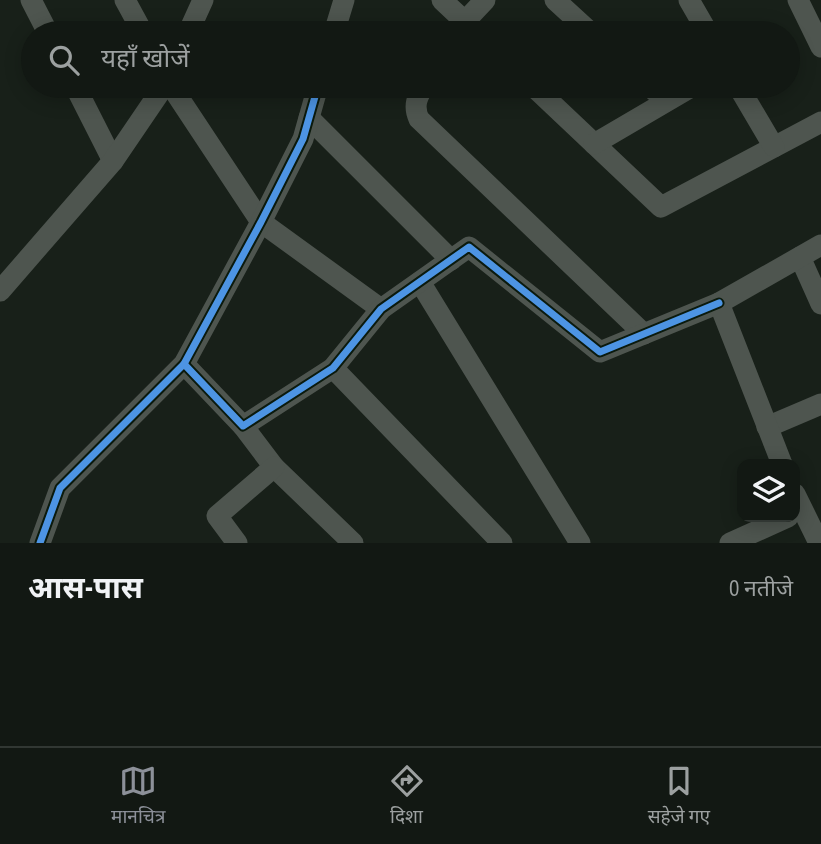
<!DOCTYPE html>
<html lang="hi">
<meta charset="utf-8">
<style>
:root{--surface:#121813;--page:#1f2521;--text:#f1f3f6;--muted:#9ca0a0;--line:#313733;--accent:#8c9099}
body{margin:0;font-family:"PT Sans Narrow","Noto Sans Devanagari",sans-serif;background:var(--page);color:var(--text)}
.controls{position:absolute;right:21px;bottom:21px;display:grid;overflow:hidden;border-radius:14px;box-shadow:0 4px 18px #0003}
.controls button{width:63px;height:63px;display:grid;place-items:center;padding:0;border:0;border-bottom:2px solid var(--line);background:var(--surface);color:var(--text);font:35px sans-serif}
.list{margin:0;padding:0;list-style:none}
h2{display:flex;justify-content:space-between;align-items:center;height:91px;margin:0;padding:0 28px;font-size:30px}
h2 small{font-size:23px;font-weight:400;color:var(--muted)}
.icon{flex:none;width:38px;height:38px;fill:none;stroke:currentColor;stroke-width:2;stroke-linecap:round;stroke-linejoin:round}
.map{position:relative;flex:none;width:821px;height:543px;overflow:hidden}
.search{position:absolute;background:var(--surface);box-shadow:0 4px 18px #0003;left:21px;right:21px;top:21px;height:77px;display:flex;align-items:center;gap:18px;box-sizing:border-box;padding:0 24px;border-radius:38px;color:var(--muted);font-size:26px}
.sheet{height:203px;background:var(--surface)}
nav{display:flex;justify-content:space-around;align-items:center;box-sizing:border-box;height:98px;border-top:2px solid var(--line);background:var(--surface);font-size:19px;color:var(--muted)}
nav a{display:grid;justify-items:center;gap:4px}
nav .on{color:var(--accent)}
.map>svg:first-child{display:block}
</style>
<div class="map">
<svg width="821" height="543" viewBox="0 0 821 543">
<rect width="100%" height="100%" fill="#182019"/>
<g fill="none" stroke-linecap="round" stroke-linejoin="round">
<g stroke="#4e554f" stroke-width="21">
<polyline points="31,0 48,33"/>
<polyline points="125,0 143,33"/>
<polyline points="442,0 477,33"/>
<polyline points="555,0 591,33"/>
<polyline points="689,0 708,33"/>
<polyline points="798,0 821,47"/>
<polyline points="188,33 203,0"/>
<polyline points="334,33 344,0"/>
<polyline points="454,33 485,0"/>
<polyline points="75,86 113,161"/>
<polyline points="171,86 261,222 381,309"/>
<path d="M424,86c-7,11 -11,20 -5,33l225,215"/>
<polyline points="533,86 661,207 821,122"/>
<polyline points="649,86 666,101"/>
<polyline points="738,86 774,147"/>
<polyline points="309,118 451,260"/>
<polyline points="594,144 693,86"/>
<polyline points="800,257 821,304"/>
<polyline points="420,282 580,543"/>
<polyline points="0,291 113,161 164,86"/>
<polyline points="184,364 243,426 333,368 381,309 469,247 600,352 719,303"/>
<polyline points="333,368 502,543"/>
<polyline points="243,426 274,467 353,543"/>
<polyline points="767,427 821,404"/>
<polyline points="782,464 719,303 821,245"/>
<polyline points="795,494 819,543"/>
<polyline points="40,543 60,488 184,364 261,222 303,139 318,86"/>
<polyline points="237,543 217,516 274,467"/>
<polyline points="730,543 788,517"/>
</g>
<defs>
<g id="cycleway">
<polyline points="184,364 243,426 333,368 381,309 469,247 600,352 719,303"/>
<polyline points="40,543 60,488 184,364 261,222 303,139 318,86"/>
</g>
</defs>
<use href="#cycleway" stroke="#0b1a0d" stroke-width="11"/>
<use href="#cycleway" stroke="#4d94e3" stroke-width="7"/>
</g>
</svg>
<div class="controls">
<button><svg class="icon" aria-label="layers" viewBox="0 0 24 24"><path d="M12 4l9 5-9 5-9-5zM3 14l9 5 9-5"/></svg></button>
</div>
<div class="search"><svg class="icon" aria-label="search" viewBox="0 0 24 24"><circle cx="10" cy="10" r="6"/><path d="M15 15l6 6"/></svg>यहाँ खोजें</div>
</div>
<section class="sheet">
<h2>आस-पास<small>0 नतीजे</small></h2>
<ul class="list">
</ul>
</section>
<nav>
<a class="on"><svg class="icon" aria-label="map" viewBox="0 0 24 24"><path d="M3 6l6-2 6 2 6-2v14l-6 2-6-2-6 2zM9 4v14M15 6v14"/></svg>मानचित्र</a>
<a><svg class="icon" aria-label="directions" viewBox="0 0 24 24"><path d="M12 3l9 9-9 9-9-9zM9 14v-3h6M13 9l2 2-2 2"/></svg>दिशा</a>
<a><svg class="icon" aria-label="saved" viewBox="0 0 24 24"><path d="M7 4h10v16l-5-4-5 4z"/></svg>सहेजे गए</a>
</nav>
